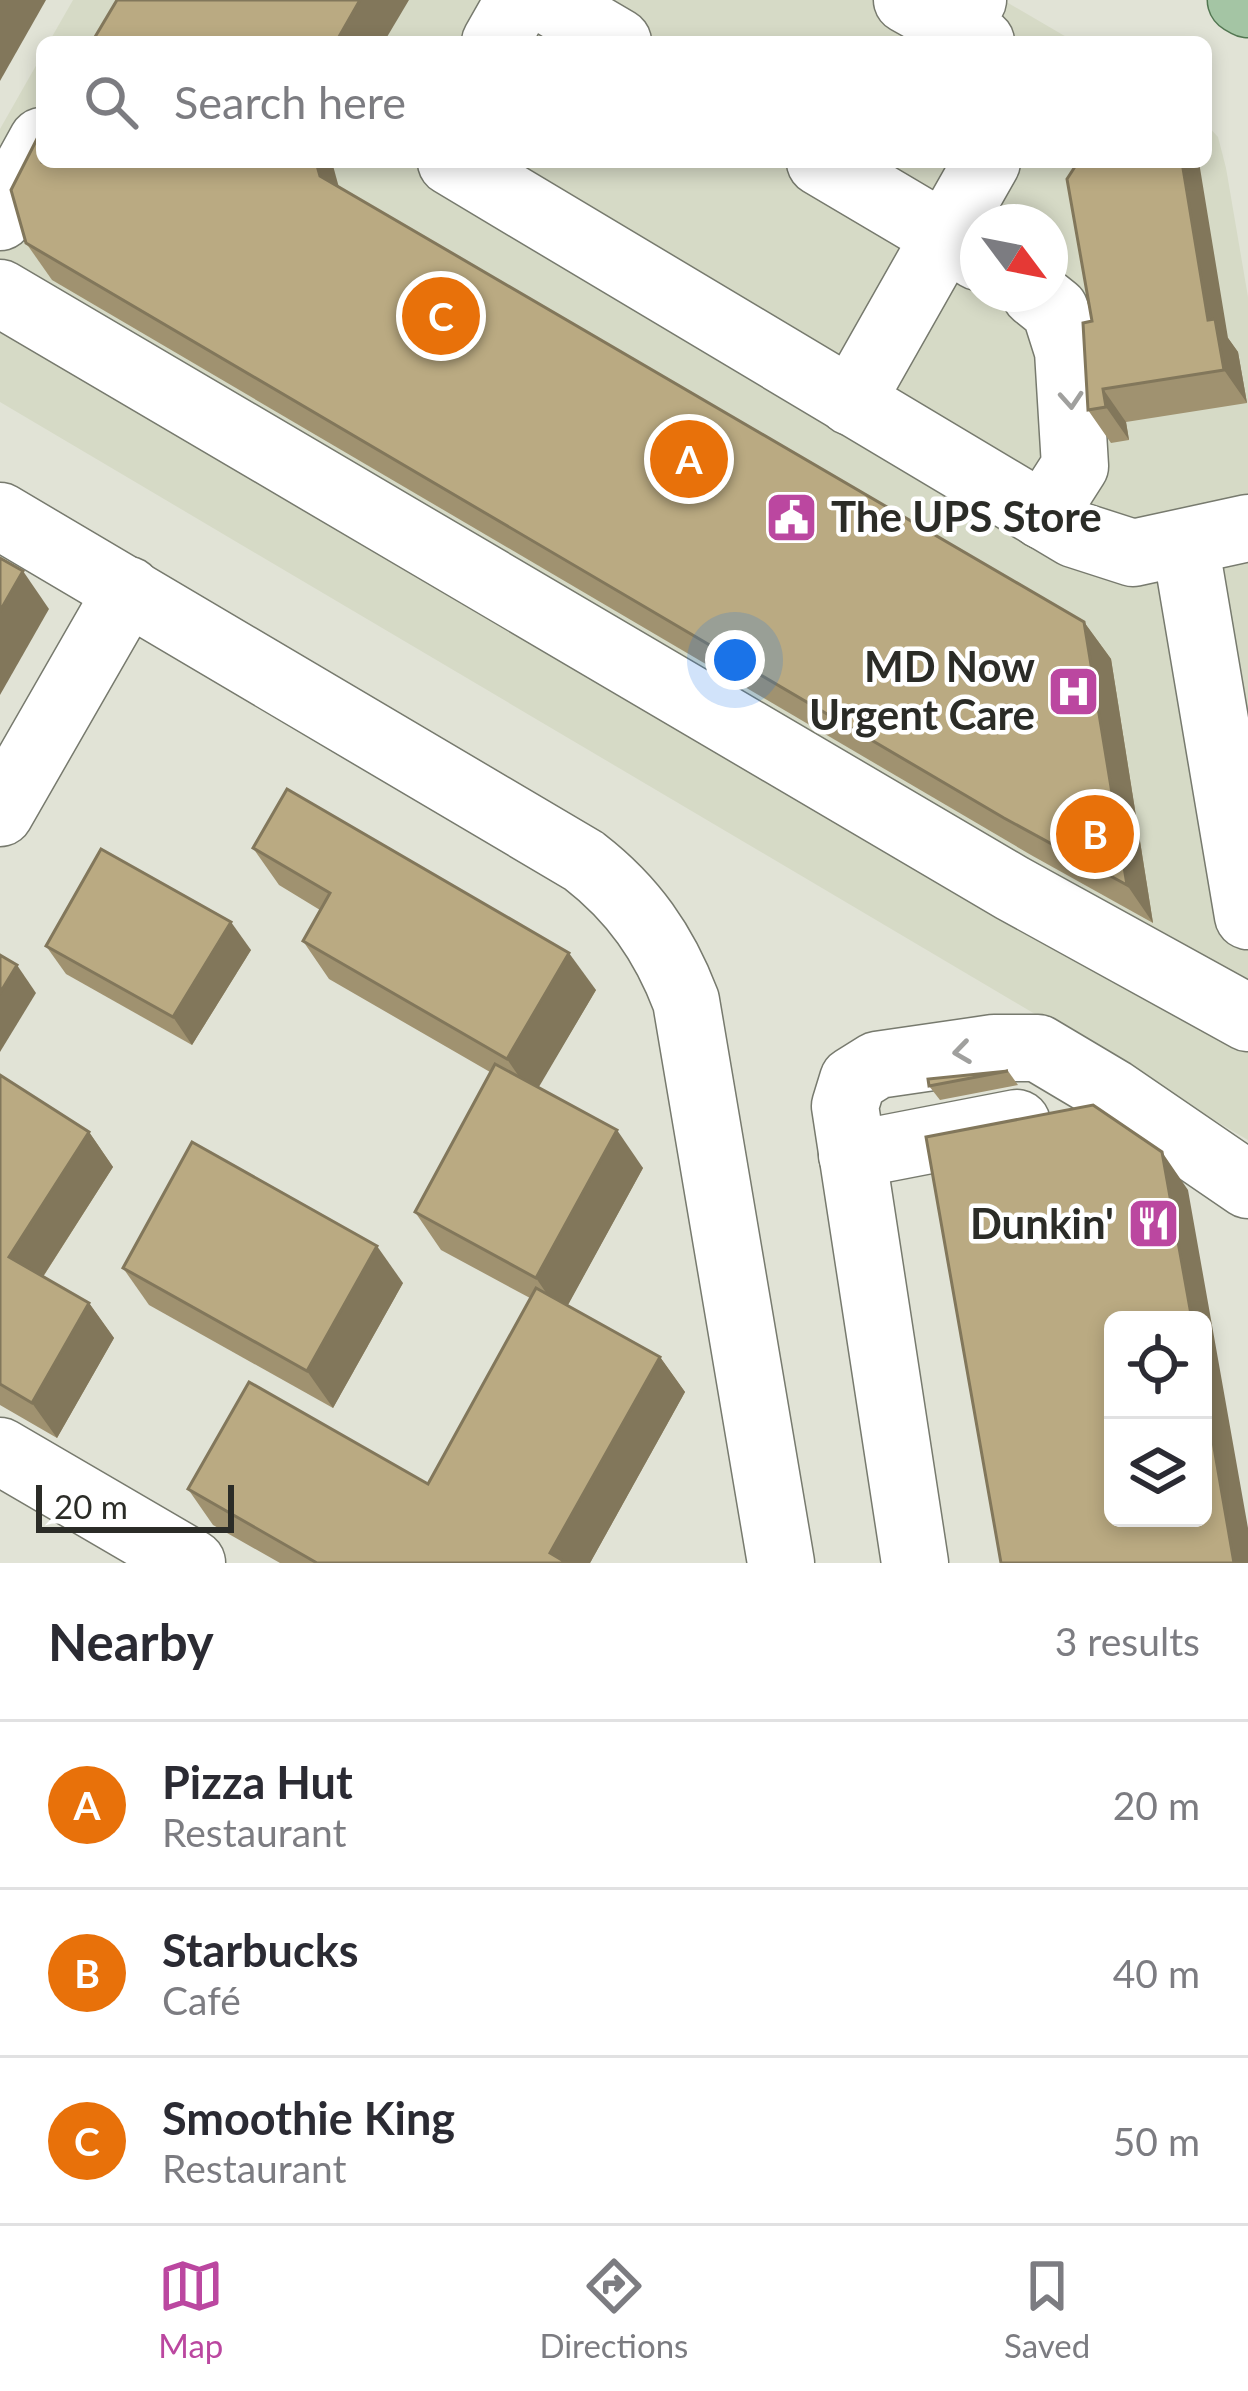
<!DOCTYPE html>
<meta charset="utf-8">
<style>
:root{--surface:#fff;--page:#f2f2f3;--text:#2b2b33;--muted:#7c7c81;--line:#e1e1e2;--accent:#bb47a0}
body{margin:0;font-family:Lato,sans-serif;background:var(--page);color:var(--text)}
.controls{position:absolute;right:36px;bottom:36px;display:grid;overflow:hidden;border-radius:18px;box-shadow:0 6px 18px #0003}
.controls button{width:108px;height:108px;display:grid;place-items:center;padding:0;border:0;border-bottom:3px solid var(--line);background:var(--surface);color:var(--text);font:60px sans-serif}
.compass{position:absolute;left:960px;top:204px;width:108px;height:108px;border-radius:50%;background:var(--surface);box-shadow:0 6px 18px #0003;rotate:122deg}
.scale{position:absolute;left:36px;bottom:30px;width:198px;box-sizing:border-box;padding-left:12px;border:6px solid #2b2c27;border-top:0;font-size:33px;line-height:42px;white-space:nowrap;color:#2b2c27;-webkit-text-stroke:9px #fff;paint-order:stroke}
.you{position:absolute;left:735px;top:660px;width:42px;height:42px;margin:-30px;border:9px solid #fff;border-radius:50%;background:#1a73e8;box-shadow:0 0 0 18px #1a73e833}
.badge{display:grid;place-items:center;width:78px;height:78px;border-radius:50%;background:var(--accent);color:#fff;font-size:39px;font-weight:700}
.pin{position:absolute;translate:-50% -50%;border:6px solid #fff;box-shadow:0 3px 12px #0006}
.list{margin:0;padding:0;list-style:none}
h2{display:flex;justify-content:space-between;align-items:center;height:156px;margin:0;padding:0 48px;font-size:51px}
h2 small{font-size:39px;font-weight:400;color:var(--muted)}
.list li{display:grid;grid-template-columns:78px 1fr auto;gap:36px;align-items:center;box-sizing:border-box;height:168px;padding:0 48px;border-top:3px solid var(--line)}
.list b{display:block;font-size:45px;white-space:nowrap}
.list p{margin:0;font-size:39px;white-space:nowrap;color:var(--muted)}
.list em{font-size:39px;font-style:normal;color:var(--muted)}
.icon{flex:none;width:66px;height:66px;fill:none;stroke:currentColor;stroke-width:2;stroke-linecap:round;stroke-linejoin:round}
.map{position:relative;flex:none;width:1248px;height:1563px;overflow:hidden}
.search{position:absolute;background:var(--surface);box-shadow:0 6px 18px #0003;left:36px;right:36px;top:36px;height:132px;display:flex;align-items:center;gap:30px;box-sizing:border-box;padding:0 42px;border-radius:18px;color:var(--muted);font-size:45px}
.sheet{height:660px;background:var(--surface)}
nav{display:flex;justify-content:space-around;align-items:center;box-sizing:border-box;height:168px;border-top:3px solid var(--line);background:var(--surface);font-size:33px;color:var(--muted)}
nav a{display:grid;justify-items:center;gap:6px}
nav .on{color:var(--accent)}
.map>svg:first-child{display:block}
</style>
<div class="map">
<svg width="1248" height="1563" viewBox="0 0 1248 1563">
<rect width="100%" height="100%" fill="#e1e3d6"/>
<g fill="#d6dac6" fill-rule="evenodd">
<polygon points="73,0 1003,0 1075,42 49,42"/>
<path d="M42,55v107h1164v-38l12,13 8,31 22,129v843l-1248,-738v-273zM978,222h72v72h-72z"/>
</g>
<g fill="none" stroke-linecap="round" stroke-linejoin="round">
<defs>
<g id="minor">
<polyline points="547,0 618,42"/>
<polyline points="907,0 957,28"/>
<polyline points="973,0 957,28 981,42"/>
<polyline points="495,42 519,0"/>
<polyline points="451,162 1074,534 1133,553 1248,528"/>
<polyline points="820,162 945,236 851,402"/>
<polyline points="0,217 42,141"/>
<polyline points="978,257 945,236 987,162"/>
<polyline points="0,293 1012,888 1248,1018"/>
<polyline points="1035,294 1055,310 1068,351 1075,466 1043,516"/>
<path d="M0,516l584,345c49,38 80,82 102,140l95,562"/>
<polyline points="1185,543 1248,916"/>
<polyline points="0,813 128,590"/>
<polyline points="852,1155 1017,1123"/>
<polyline points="0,1451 192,1563"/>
<polyline points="915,1563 845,1106 853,1080 877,1065 994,1048 1038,1048 1112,1092 1248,1185"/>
</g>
<polyline id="major" points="1241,0 1248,4"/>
</defs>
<use href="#minor" stroke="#777a6e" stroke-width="69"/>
<use href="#major" stroke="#527651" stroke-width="69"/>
<use href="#minor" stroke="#fff" stroke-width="66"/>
<use href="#major" stroke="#a4c5a4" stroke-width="66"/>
</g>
<g fill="#a09270">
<polygon points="339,187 1084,622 1111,659 1153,923 1031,855 52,280 26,243"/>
<polygon points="1092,321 1228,338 1238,352 1247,403 1126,422 1129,440 1111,443 1088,410"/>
<polygon points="253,848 596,990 538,1087 643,1168 567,1306 660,1357 685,1392 590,1563 280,1563 213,1525 188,1489 428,1484 530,1298 441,1250 415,1212 490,1072 329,979 303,941 320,910 279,885"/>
<polygon points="46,946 251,950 192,1045 66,974"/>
<polygon points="1008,1071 1018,1085 940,1100 929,1086"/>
<polygon points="0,1075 89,1132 113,1167 43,1277 89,1303 114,1338 57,1438 0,1405"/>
<polygon points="123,1268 403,1283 333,1408 149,1305"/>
</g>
<g fill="#82775b">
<polygon points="0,0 46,0 0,81"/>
<polygon points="360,0 409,0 384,42 336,42"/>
<polygon points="316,162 332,162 346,213 320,176"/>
<polygon points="1182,162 1199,162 1228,338 1238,352 1247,403 1224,370 1208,320"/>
<polygon points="1103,389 1126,422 1129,440 1106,407"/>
<polygon points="23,571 49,609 0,695 0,611"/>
<polygon points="1084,622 1111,659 1153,923 1127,885"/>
<polygon points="231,922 251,950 192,1045 173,1017"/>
<polygon points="569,953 596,990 533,1097 507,1059"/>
<polygon points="17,965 36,993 0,1052 0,993"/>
<polygon points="617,1130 643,1168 562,1316 536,1278"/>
<polygon points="89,1132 113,1167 33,1292 9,1257"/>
<polygon points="1162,1152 1188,1190 1248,1528 1248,1563 1234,1563 1203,1384 1203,1320 1192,1320"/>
<polygon points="377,1246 403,1283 333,1408 307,1371"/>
<polygon points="89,1303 114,1338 57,1438 32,1403"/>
<polygon points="660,1357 685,1392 590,1563 557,1563 550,1553"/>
</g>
<g fill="#baaa82" stroke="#82775b" stroke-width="3">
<polygon points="117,0 360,0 336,42 92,42"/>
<polygon points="42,129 42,162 316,162 320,176 1084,622 1127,885 1004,818 26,243 11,190"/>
<polygon points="1078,162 1182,162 1208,320 1215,319 1224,370 1103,389 1106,407 1088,410 1083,323 1092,321 1067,179"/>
<polygon points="0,558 23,571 0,611"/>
<polygon points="287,789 569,953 507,1059 303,941 330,893 253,848"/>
<polygon points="101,849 231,922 173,1017 46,946"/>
<polygon points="0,955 17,965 0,993"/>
<polygon points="495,1064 617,1130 536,1278 415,1212"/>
<polygon points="1008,1071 929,1086 928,1079"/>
<polygon points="0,1075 89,1132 9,1257 89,1303 32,1403 0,1384"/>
<polygon points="1093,1105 1162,1152 1192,1320 1113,1320 1113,1518 1203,1518 1203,1384 1234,1563 1001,1563 926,1137"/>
<polygon points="192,1142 377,1246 307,1371 123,1268"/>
<polygon points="536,1288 660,1357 550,1553 567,1563 317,1563 188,1489 249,1382 428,1484"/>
</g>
<defs><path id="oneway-chevron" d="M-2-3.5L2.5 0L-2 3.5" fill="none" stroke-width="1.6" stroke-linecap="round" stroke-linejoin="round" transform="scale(3)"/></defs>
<g stroke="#a0a09e">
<use href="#oneway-chevron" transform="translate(1071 400) rotate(86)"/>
<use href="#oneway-chevron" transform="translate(962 1052) rotate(172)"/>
</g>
<defs>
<symbol id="civic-square" viewBox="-11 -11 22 22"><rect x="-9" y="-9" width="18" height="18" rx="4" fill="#bb47a0" stroke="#fff"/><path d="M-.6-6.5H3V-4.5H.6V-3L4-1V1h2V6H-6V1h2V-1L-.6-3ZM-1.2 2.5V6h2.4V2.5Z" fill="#fff"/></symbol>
<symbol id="hospital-square" viewBox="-11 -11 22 22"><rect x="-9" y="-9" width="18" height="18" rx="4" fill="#bb47a0" stroke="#fff"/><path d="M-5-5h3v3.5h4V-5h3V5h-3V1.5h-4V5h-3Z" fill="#fff"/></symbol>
<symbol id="restaurant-square" viewBox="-11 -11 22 22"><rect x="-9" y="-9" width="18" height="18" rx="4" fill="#bb47a0" stroke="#fff"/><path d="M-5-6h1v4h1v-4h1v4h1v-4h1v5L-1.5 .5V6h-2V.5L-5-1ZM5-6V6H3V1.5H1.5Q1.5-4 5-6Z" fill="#fff"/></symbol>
</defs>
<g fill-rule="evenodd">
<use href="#civic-square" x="762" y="488" width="59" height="59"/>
<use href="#hospital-square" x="1044" y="662" width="59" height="59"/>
<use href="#restaurant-square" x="1124" y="1194" width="59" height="59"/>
</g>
<g text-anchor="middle" stroke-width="9" stroke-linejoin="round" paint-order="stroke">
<g font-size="42" font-weight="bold" fill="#2b2c27" stroke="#fff" text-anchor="end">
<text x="831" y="532" text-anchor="start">The UPS Store</text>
<text x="1035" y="682">MD Now<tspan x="1035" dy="48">Urgent Care</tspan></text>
<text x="1114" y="1239">Dunkin'</text>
</g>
</g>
</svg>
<div class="controls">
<button><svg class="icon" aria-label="locate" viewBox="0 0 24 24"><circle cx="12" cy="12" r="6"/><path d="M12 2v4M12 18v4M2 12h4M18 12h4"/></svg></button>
<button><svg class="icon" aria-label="layers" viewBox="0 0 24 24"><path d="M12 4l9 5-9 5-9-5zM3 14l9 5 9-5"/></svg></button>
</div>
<svg class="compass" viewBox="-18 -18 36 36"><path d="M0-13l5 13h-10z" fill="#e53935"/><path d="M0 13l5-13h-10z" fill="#7c7c81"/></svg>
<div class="scale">20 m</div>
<div class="you"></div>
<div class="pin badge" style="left:689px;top:459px;background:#e8710a">A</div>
<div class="pin badge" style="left:1095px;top:834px;background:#e8710a">B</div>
<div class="pin badge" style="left:441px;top:316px;background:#e8710a">C</div>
<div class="search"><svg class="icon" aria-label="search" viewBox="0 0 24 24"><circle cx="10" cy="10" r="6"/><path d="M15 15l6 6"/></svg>Search here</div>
</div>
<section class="sheet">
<h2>Nearby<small>3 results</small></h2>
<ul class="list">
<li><span class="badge" style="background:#e8710a">A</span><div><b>Pizza Hut</b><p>Restaurant</p></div><em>20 m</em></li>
<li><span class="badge" style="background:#e8710a">B</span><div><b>Starbucks</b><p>Café</p></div><em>40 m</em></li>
<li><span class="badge" style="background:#e8710a">C</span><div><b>Smoothie King</b><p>Restaurant</p></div><em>50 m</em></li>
</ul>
</section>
<nav>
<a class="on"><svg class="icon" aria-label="map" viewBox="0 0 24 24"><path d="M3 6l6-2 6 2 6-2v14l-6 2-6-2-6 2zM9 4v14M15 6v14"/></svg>Map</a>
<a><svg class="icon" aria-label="directions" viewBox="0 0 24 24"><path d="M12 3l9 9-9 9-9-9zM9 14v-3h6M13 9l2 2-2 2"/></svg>Directions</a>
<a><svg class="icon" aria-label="saved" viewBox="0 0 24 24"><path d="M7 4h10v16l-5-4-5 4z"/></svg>Saved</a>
</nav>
